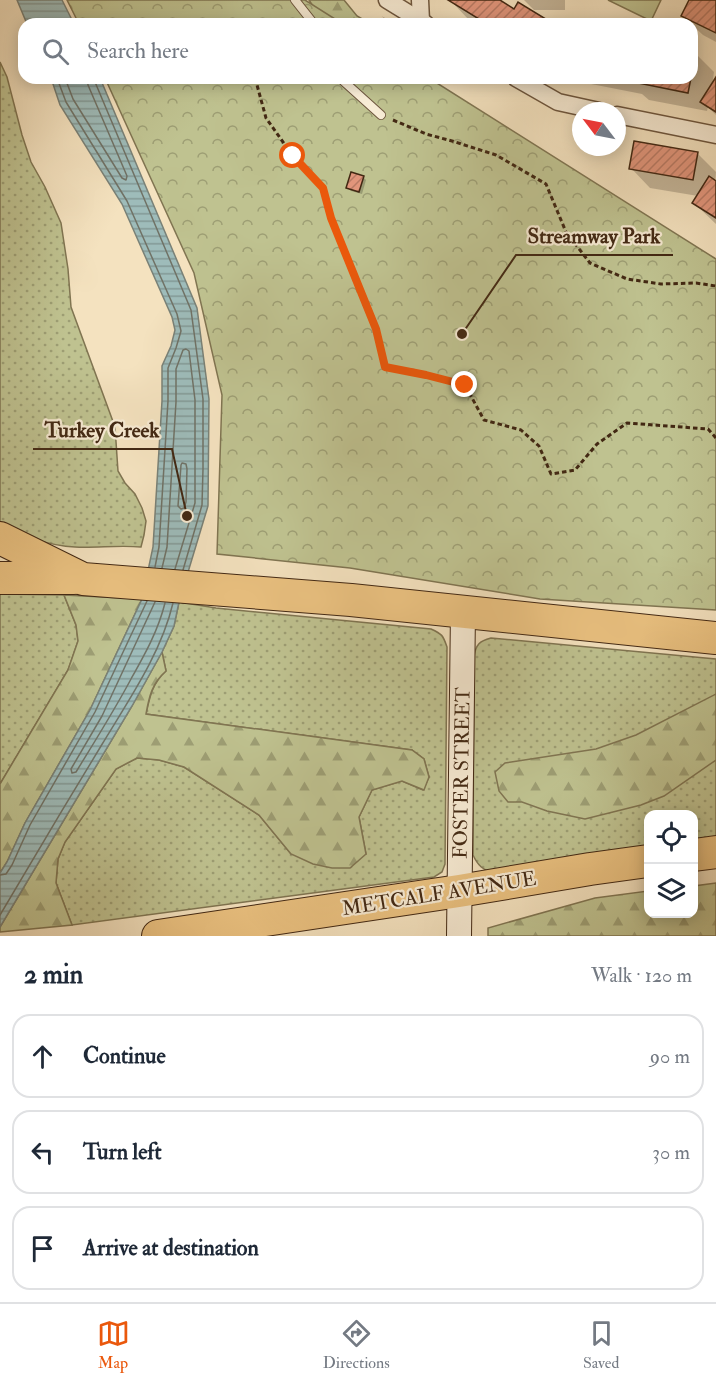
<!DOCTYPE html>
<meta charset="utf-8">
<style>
:root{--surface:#fff;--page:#f6f6f7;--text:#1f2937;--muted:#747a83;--line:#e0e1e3;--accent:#ea580c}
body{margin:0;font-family:"IM FELL Double Pica",serif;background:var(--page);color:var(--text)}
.controls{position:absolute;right:18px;bottom:18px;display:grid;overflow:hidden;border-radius:12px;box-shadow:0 3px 15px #0003}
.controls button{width:54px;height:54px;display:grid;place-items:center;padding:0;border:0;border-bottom:2px solid var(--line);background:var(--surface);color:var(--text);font:30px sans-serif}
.compass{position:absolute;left:572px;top:102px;width:54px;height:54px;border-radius:50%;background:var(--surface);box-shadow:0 3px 15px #0003;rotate:302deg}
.stop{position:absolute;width:18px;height:18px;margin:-14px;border:4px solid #ea580c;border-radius:50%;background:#fff}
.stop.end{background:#ea580c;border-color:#fff;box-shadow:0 2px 6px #0008}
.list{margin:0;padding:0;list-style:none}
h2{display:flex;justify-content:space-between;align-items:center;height:78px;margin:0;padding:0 24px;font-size:26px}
h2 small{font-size:20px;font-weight:400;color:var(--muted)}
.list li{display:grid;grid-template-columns:39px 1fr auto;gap:18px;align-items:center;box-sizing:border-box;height:84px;margin:0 12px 12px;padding:0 12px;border:2px solid var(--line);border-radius:18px}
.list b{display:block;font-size:22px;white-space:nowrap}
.list em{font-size:20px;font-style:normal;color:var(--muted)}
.icon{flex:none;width:33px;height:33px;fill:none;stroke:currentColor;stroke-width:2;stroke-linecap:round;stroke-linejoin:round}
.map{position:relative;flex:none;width:716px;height:936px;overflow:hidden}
.search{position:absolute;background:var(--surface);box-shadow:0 3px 15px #0003;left:18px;right:18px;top:18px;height:66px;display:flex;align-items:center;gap:15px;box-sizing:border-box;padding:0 21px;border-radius:18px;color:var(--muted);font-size:22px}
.sheet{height:366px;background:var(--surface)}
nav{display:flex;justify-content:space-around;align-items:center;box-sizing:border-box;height:84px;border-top:2px solid var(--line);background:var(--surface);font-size:16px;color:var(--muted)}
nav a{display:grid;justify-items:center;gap:3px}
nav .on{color:var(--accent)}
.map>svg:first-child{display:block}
</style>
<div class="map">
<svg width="716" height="936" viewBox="0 0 716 936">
<defs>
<pattern id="grass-dots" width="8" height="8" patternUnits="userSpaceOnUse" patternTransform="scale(1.5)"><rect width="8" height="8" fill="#bfc290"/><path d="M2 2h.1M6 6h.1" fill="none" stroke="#9d9e74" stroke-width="1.8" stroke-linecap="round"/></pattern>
<pattern id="forest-firs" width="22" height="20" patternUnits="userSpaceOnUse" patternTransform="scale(1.5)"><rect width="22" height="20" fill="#bfc290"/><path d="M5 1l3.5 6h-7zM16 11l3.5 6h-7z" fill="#9d9e74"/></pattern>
<pattern id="park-crowns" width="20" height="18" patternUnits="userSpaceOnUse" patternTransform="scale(1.5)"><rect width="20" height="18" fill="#bfc290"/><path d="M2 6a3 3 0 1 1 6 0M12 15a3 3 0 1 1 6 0" fill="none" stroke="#9d9e74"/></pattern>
<pattern id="water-rules" width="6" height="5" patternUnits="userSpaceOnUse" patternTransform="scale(1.5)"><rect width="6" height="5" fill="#9ebcba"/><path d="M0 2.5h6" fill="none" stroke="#829996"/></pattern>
<pattern id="building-hatch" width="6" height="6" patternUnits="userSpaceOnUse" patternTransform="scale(1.5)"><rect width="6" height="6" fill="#e1957b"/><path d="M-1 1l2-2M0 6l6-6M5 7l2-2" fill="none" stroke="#b87a64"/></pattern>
</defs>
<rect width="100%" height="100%" fill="#f4e2bf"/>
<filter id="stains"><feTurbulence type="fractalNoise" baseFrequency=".00333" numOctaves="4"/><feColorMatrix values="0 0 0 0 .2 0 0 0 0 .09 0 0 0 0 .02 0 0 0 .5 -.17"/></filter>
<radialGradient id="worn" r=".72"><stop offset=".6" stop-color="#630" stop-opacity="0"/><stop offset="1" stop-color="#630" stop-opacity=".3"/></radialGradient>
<g fill="url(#grass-dots)" stroke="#807552" stroke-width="1.5">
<path d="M0,62l7,15 15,58 9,27 14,25 16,36 7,46 3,38 44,120 3,44 7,12 10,11 7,14 4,13 -2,14 -3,12c-22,-2 -44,1 -66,0 -25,-1 -54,-11 -75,-25z"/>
<polygon points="0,594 64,595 76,625 78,641 68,670 0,784"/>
<path d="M179,602l37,6 215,21c11,5 12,6 16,18l-2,217 -3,8 -8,5 -362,48 -16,-42 2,-24 7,-17 51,-73 21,-11 22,2 25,7 75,48 32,39h75l-7,-37 13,-27 30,-9 21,9 6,-13 -5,-18 -12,-9 -266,-36c4,-18 6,-30 20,-43l-4,-19 12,-26z"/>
<path d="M491,638l225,21v180l-22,2v-27h-46v34l-154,25c-11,-3 -16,-7 -21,-18l1,-199c2,-11 5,-15 17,-18z"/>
</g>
<g fill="url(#forest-firs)" stroke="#807552" stroke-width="1.5">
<polygon points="309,0 344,0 357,16 371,24 325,24"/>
<polygon points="64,595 142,599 90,710 25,823 7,862 0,873 0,784 68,670 78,641 76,625"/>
<path d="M162,652l4,19c-14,12 -17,26 -20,43l266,36 12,9 5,18 -5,13 -22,-9 -30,9 -13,27 7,37 -16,14h-18l-19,-4 -22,-10 -32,-39 -75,-48 -25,-7 -22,-2 -21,11 -51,73 -7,17 -2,24 16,42 -72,7v-5l132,-221z"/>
<polygon points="716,694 716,760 664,796 641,805 585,819 547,811 522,802 508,802 499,791 495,772 505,763 596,749 636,735"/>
<polygon points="716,883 716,936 488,936 488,928 595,898 648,891 648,914 694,914 694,886"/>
</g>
<g fill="url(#park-crowns)" stroke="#807552" stroke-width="1.5">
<polygon points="67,0 305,0 343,24 79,24"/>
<polygon points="105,78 429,78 716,259 716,610 540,599 350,568 217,554 222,395 194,273"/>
</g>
<polygon fill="#bfc290" stroke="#807552" stroke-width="1.5" points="608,0 661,0 651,21"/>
<g fill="url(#water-rules)" stroke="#798177" stroke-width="1.5">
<polygon points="17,0 62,0 74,24 27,24"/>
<polygon points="51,78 100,78 197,308 209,399 208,506 179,602 174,626 162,652 132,706 0,927 0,873 7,862 25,823 90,710 142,599 153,547 162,401 162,366 171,346 175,330 172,317 122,204 60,105"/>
</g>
<g fill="#0003">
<polygon points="450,0 497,0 515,11 551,24 476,24 469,20"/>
<polygon points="524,0 565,0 565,10 534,10"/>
<polygon points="691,0 716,0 716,42 703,35 683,16"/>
<polygon points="692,52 695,53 714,72 712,86 716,80 716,115 708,107 707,111 649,100 642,94 586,83 580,78 692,78"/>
<polygon points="550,78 561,78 558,83"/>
<polygon points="697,153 716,172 715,186 716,184 716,224 694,203 698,196 650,188 631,168"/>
<polygon points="363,177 366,180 362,194 351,191 348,188"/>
</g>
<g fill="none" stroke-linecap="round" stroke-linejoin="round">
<g stroke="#707266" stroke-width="1.5">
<polyline points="57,78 66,102 127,201 177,314 181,331 176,348 168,368 168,401 159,547 155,567"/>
<polyline points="65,78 73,99 122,178 126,180 127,176 88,85 87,78"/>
<polyline points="95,78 95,82 191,310 203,399 203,469 202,505 183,570"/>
<polygon points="182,463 186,464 187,469 186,502 184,508 181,509 178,506 181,465"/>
<polyline points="162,568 167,547 176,402 176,369 183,350 186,349 189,351 195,400 195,503 175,569"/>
<path d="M155,602l-53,114 -31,53 1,4 4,-1c19,-31 38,-61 55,-93 14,-25 27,-48 34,-76"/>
<polyline points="0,875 6,874 12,865 30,825 95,712 147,601"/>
<path d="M0,915c33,-56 67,-113 101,-169 27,-45 60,-92 72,-143"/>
</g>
</g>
<g fill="url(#building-hatch)" stroke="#422813" stroke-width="1.5">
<polygon points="448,0 500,0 514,9 518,2 554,24 487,24"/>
<polygon points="689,0 716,0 716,33 681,16"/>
<polygon points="716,77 716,112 700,102"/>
<polygon points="628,78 691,78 688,93 628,81"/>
<polygon points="634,141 698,152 693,180 629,169"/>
<polygon points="351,172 364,176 359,192 346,188"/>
<polygon points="709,176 716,181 716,218 692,203"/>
</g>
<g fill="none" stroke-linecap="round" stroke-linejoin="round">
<defs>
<g id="lane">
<polyline points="295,0 314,24"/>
<polyline points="340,78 381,115"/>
</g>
<g id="street">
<polyline points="387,0 426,24"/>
<polyline points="420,0 421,21"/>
<polyline points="516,78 558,102 599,111"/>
<polyline points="617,115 716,135"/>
</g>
<polyline id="secondary" points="459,936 463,611"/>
<g id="highway">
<polyline points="0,538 83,579 351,600 716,638"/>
<polyline points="0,578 74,578"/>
<polyline points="694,855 716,852"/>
<polyline points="158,936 459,891 590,869 648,861"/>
</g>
</defs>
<use href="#lane" stroke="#6e563e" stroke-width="10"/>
<use href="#street" stroke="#6e563e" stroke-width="19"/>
<use href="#secondary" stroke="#422813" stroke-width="26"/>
<use href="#highway" stroke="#422813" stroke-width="34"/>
<g stroke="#422813" stroke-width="3" stroke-dasharray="4.5 3" stroke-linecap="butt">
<polyline points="380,24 383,17"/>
<polyline points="258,78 257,85 266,118 293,156 323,188 331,218 376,329 385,367 465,385 484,420 521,430 539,446 551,474 575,470 597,444 627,423 708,429 716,438"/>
<polyline points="393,120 426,134 452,141 496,155 546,184 566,232 590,263 627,279 661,284 696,283 716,286"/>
</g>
<use href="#lane" stroke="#f8ecd5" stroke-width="8"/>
<use href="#street" stroke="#f8ecd5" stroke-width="16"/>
<use href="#secondary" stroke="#f8ecd5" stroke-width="24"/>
<use href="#highway" stroke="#eac180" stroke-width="32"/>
</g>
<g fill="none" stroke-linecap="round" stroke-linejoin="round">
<polyline stroke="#ea580c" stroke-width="8" points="293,156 323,188 331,218 376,329 385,367 426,375 465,385"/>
</g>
<g text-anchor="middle" stroke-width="4.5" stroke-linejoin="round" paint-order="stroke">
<g font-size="20" fill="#422813" stroke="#f8ecd5">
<text transform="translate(461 773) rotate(-89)" y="7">FOSTER STREET</text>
<text transform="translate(439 893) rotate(-9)" y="7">METCALF AVENUE</text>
</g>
</g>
<path fill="none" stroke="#422813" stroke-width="2" d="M462 334L516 255H673M187 516L172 449H33"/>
<g fill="#422813" stroke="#f8ecd5" stroke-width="2">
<circle cx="462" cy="334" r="6"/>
<circle cx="187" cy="516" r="6"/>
</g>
<g font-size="21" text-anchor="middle" font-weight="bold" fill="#422813" stroke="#f8ecd5" stroke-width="4.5" stroke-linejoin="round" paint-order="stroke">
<text x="594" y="243">Streamway Park</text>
<text x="102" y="437">Turkey Creek</text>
</g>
<rect width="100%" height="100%" filter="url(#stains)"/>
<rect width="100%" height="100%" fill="url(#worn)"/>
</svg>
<div class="controls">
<button><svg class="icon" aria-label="locate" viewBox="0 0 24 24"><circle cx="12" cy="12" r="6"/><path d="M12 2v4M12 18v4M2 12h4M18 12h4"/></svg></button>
<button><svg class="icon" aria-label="layers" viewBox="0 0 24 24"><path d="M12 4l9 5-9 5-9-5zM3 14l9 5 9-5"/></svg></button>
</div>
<svg class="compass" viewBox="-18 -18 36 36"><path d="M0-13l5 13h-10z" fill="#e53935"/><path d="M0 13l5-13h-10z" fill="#747a83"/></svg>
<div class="stop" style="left:293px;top:156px"></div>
<div class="stop end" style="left:465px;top:385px"></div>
<div class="search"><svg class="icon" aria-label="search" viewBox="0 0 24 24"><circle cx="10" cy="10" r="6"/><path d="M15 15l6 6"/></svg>Search here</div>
</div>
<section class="sheet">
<h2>2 min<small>Walk · 120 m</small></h2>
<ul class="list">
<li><svg class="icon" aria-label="ahead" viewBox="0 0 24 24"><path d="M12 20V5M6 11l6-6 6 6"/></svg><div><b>Continue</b></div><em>90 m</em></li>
<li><svg class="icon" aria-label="left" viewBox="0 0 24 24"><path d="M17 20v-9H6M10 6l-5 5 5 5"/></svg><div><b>Turn left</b></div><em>30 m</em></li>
<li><svg class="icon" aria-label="arrive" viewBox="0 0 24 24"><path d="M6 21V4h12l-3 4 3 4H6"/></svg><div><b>Arrive at destination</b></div></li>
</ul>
</section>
<nav>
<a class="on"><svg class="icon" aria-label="map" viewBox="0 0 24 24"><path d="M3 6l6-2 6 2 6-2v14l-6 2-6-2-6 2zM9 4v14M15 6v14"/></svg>Map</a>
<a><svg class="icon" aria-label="directions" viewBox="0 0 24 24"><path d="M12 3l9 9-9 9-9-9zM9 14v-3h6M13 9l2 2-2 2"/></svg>Directions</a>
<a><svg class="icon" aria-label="saved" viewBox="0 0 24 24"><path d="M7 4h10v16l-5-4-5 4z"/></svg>Saved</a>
</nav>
